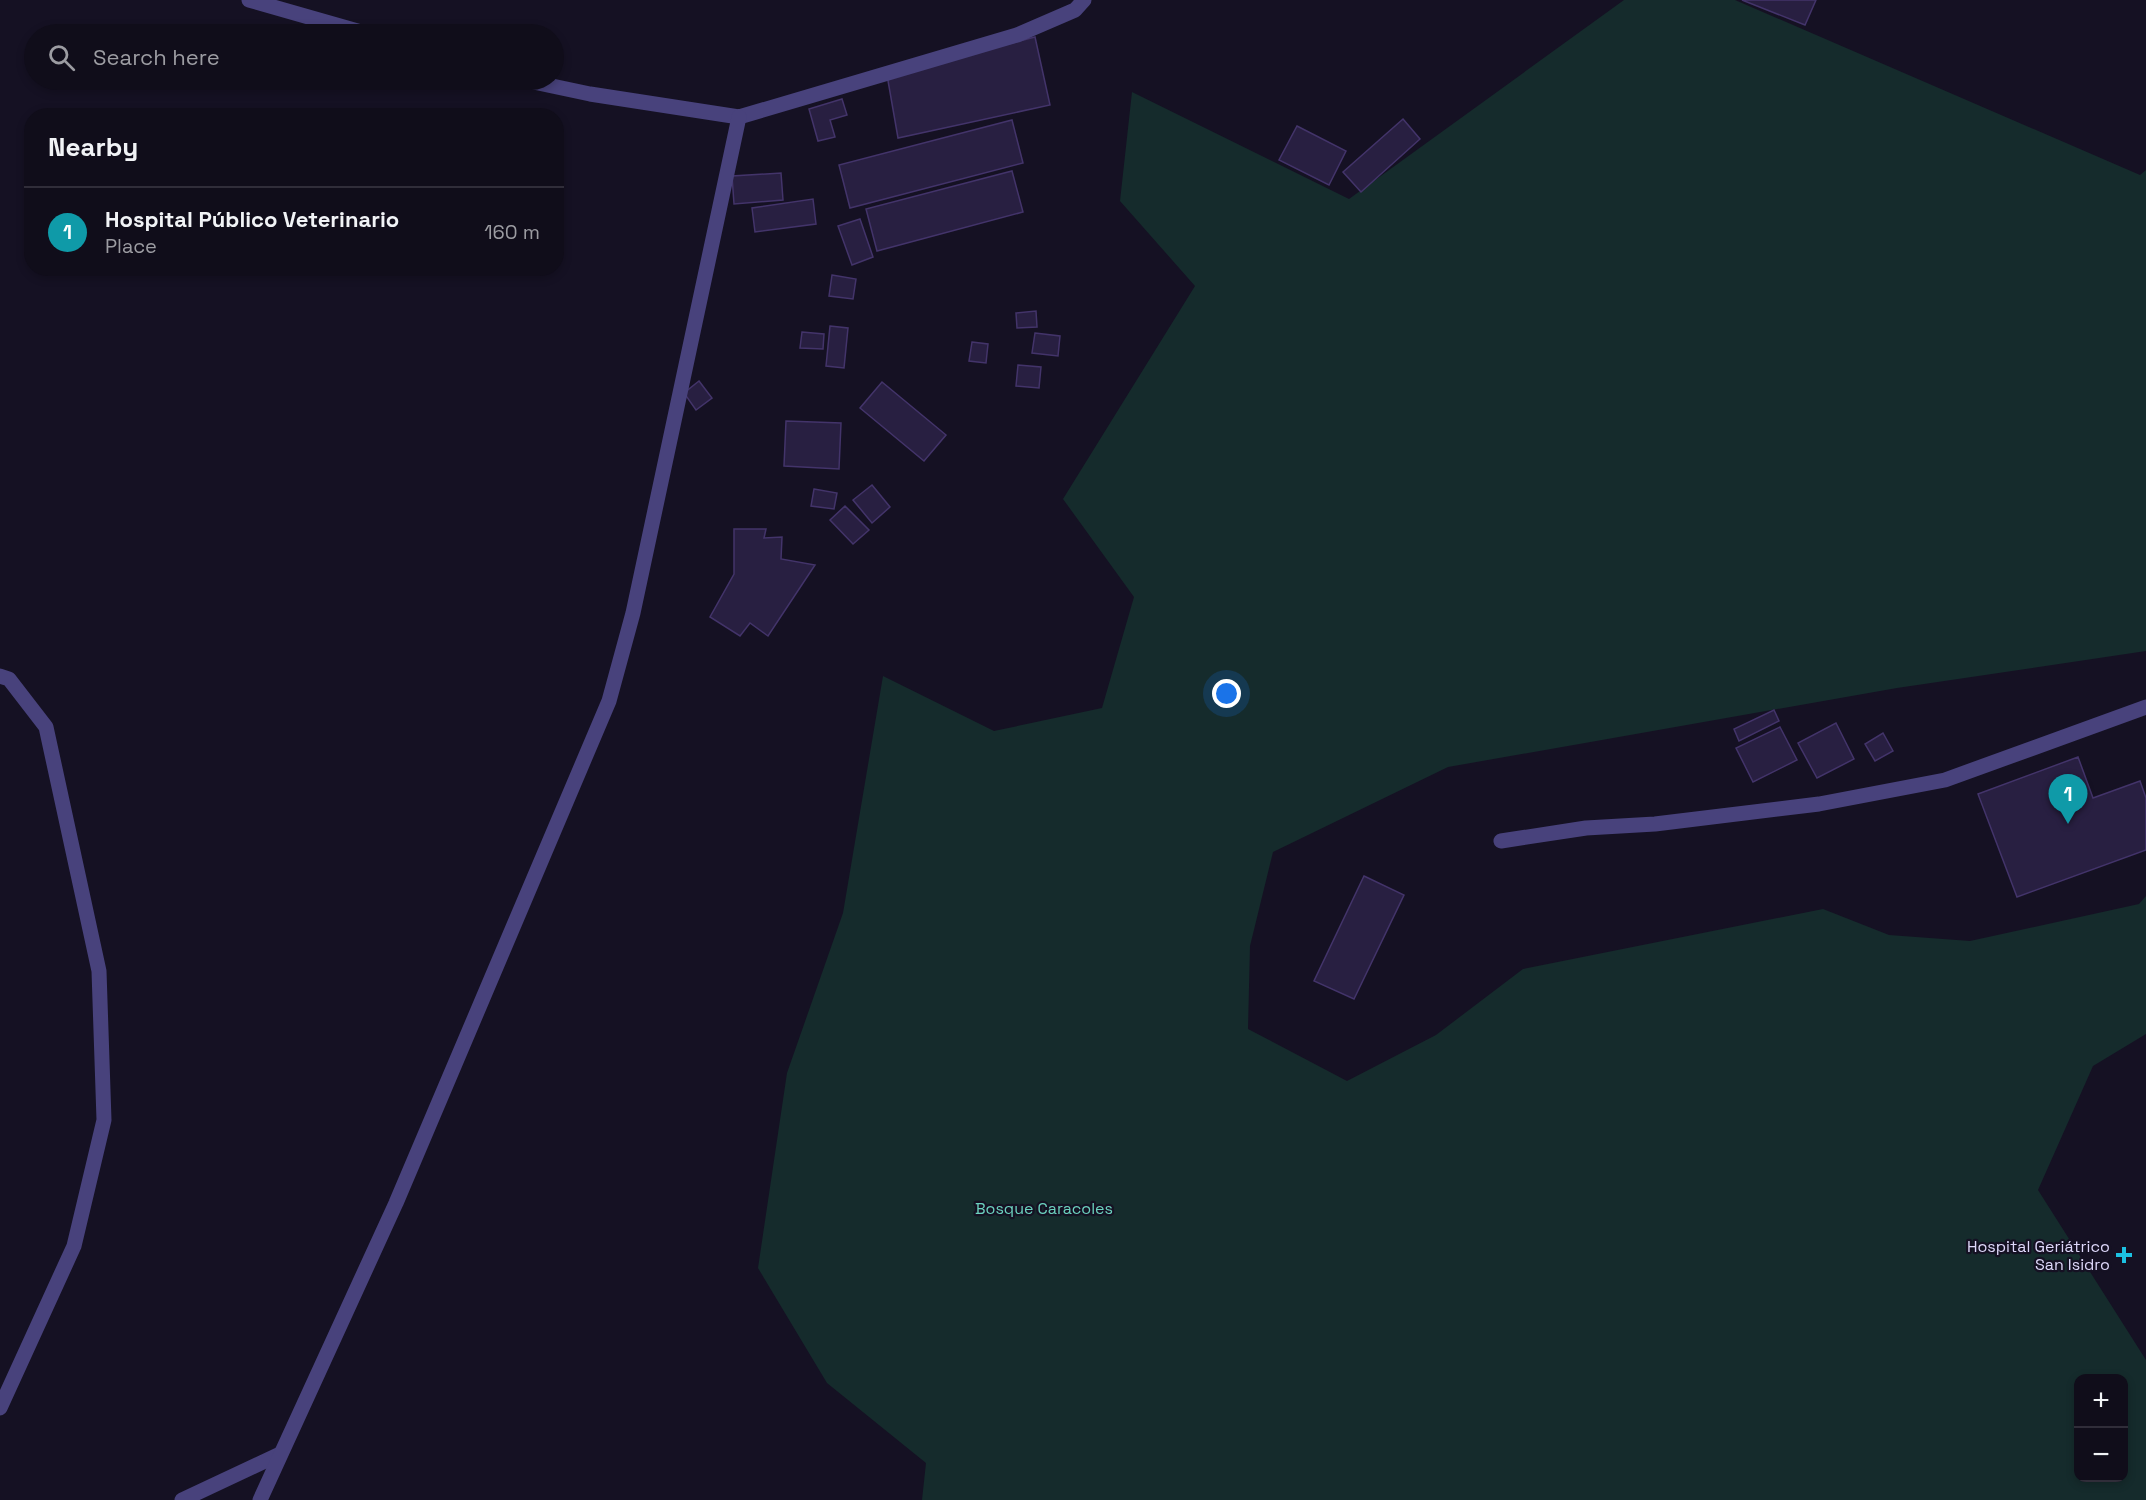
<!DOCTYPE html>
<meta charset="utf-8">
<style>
:root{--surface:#100d1a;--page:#1e1b27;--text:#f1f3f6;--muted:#9c9ca2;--line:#302d39;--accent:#1cc1e2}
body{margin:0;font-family:"Space Grotesk",sans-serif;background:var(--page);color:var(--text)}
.controls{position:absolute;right:18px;bottom:18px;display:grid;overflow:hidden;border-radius:12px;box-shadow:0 3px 9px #0003}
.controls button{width:54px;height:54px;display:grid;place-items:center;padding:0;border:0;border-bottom:2px solid var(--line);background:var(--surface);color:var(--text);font:30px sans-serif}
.you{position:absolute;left:1227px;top:694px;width:21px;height:21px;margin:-15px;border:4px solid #fff;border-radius:50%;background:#1a73e8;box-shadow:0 0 0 9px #1a73e833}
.badge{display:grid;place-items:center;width:39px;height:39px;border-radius:50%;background:var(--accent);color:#fff;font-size:20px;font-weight:700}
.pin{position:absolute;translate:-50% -50px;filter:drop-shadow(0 2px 3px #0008)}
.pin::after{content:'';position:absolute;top:32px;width:21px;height:18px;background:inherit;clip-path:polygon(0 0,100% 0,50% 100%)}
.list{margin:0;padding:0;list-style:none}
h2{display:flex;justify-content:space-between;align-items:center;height:78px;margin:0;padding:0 24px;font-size:26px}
h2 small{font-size:20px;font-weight:400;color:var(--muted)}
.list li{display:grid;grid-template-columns:39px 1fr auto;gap:18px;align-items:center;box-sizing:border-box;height:90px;padding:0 24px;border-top:2px solid var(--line)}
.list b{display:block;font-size:22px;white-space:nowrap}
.list p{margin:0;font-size:20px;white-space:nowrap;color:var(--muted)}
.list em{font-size:20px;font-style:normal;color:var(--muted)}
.icon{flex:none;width:33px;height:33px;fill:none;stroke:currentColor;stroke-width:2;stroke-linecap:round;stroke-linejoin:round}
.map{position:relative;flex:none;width:2146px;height:1500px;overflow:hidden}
.search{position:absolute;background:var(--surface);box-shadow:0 3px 9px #0003;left:24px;top:24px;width:540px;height:66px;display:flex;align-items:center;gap:15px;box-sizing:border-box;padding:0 21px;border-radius:33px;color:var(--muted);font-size:22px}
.panel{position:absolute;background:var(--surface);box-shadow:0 3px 9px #0003;left:24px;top:108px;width:540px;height:168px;border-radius:24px}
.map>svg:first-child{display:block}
</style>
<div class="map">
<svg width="2146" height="1500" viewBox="0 0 2146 1500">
<rect width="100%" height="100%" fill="#151123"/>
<path fill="#152b2c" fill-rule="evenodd" d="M1624,0h111l405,175 6,-5v481l-249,37 -449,79 -175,85 -23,94 -2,83 99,52 89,-46 87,-66 300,-60 66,26 81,6 169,-37 7,-8v138l-53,32 -55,124 108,170v140h-1224l4,-37 -99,-80 -69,-115 29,-195 56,-160 40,-237 111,55 108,-23 32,-111 -71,-98 132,-213 -75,-85 12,-109 217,107zM2078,1378h46v100h-46z"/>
<g fill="#281f41" stroke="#43346a" stroke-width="1.5">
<polygon points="1742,0 1816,0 1805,25"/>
<polygon points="1035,37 1050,105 898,138 887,75"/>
<polygon points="842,99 847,115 830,120 835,137 818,141 809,109"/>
<polygon points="1403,119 1420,139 1361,192 1343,172"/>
<polygon points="1012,120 1023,163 850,208 839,165"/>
<polygon points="1297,126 1346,151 1329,185 1279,160"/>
<polygon points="1012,171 1023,212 877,251 866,209"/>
<polygon points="781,173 783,200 734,204 732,176"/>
<polygon points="813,199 816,224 755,232 752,208"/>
<polygon points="860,219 873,257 852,265 838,226"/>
<polygon points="832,275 856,279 853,299 829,296"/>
<polygon points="1036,311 1037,327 1017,328 1016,313"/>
<polygon points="830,326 848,328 844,368 826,366"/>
<polygon points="802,332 824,334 823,349 800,348"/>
<polygon points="1035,333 1060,336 1058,356 1032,353"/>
<polygon points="972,342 988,344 986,363 969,361"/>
<polygon points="1018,365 1041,367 1039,388 1016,386"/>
<polygon points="699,381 712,398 696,410 684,393"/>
<polygon points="882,382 946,435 924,461 860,408"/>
<polygon points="786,421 841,423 839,469 784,466"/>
<polygon points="872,485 890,507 872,523 853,500"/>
<polygon points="814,489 837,493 834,509 811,506"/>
<polygon points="845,506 869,530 853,544 830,520"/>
<polygon points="734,529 766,529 764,538 782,537 781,559 815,565 768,636 750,623 740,636 710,617 734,574"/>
<polygon points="1774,710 1779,721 1739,741 1734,729"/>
<polygon points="1836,723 1854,759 1817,778 1798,743"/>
<polygon points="1780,727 1797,760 1753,782 1736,748"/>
<polygon points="1883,733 1893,751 1875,761 1865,744"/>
<polygon points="2078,757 2093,798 2140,781 2146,798 2146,850 2017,897 1978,794"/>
<polygon points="1364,876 1404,895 1354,999 1314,981"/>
</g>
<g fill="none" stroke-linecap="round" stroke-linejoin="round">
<g stroke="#48427c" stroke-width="15">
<polyline points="249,0 368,34"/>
<polyline points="524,80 590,94 739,117 1017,35 1075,10 1084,0"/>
<polyline points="0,676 9,679 46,727 99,971 104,1120 74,1246 0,1408"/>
<polyline points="1501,841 1586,828 1655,824 1819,804 1945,780 2146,707"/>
<polyline points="182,1500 280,1454"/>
<polyline points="260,1500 396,1203 609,701 633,613 739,117"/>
</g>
</g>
<path fill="#1cc1e2" stroke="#151123" stroke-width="2" d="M2121 1246h6v6h6v6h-6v6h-6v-6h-6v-6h6z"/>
<g text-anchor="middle" stroke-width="4.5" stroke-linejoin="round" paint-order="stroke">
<g font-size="16" fill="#6cd2bf" stroke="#151123">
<text x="1044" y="1214">Bosque Caracoles</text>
</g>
<g font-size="16" fill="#ded8fa" stroke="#151123" text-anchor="end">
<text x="2110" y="1252">Hospital Geriátrico<tspan x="2110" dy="18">San Isidro</tspan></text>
</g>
</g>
</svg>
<div class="controls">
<button>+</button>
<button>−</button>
</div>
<div class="you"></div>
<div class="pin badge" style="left:2068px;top:824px;background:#0f9aa8">1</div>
<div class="search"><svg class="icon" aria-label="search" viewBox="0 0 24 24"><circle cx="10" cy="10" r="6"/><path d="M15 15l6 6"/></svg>Search here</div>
<section class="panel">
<h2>Nearby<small></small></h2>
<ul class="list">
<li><span class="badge" style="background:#0f9aa8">1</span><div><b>Hospital Público Veterinario</b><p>Place</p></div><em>160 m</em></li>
</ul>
</section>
</div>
